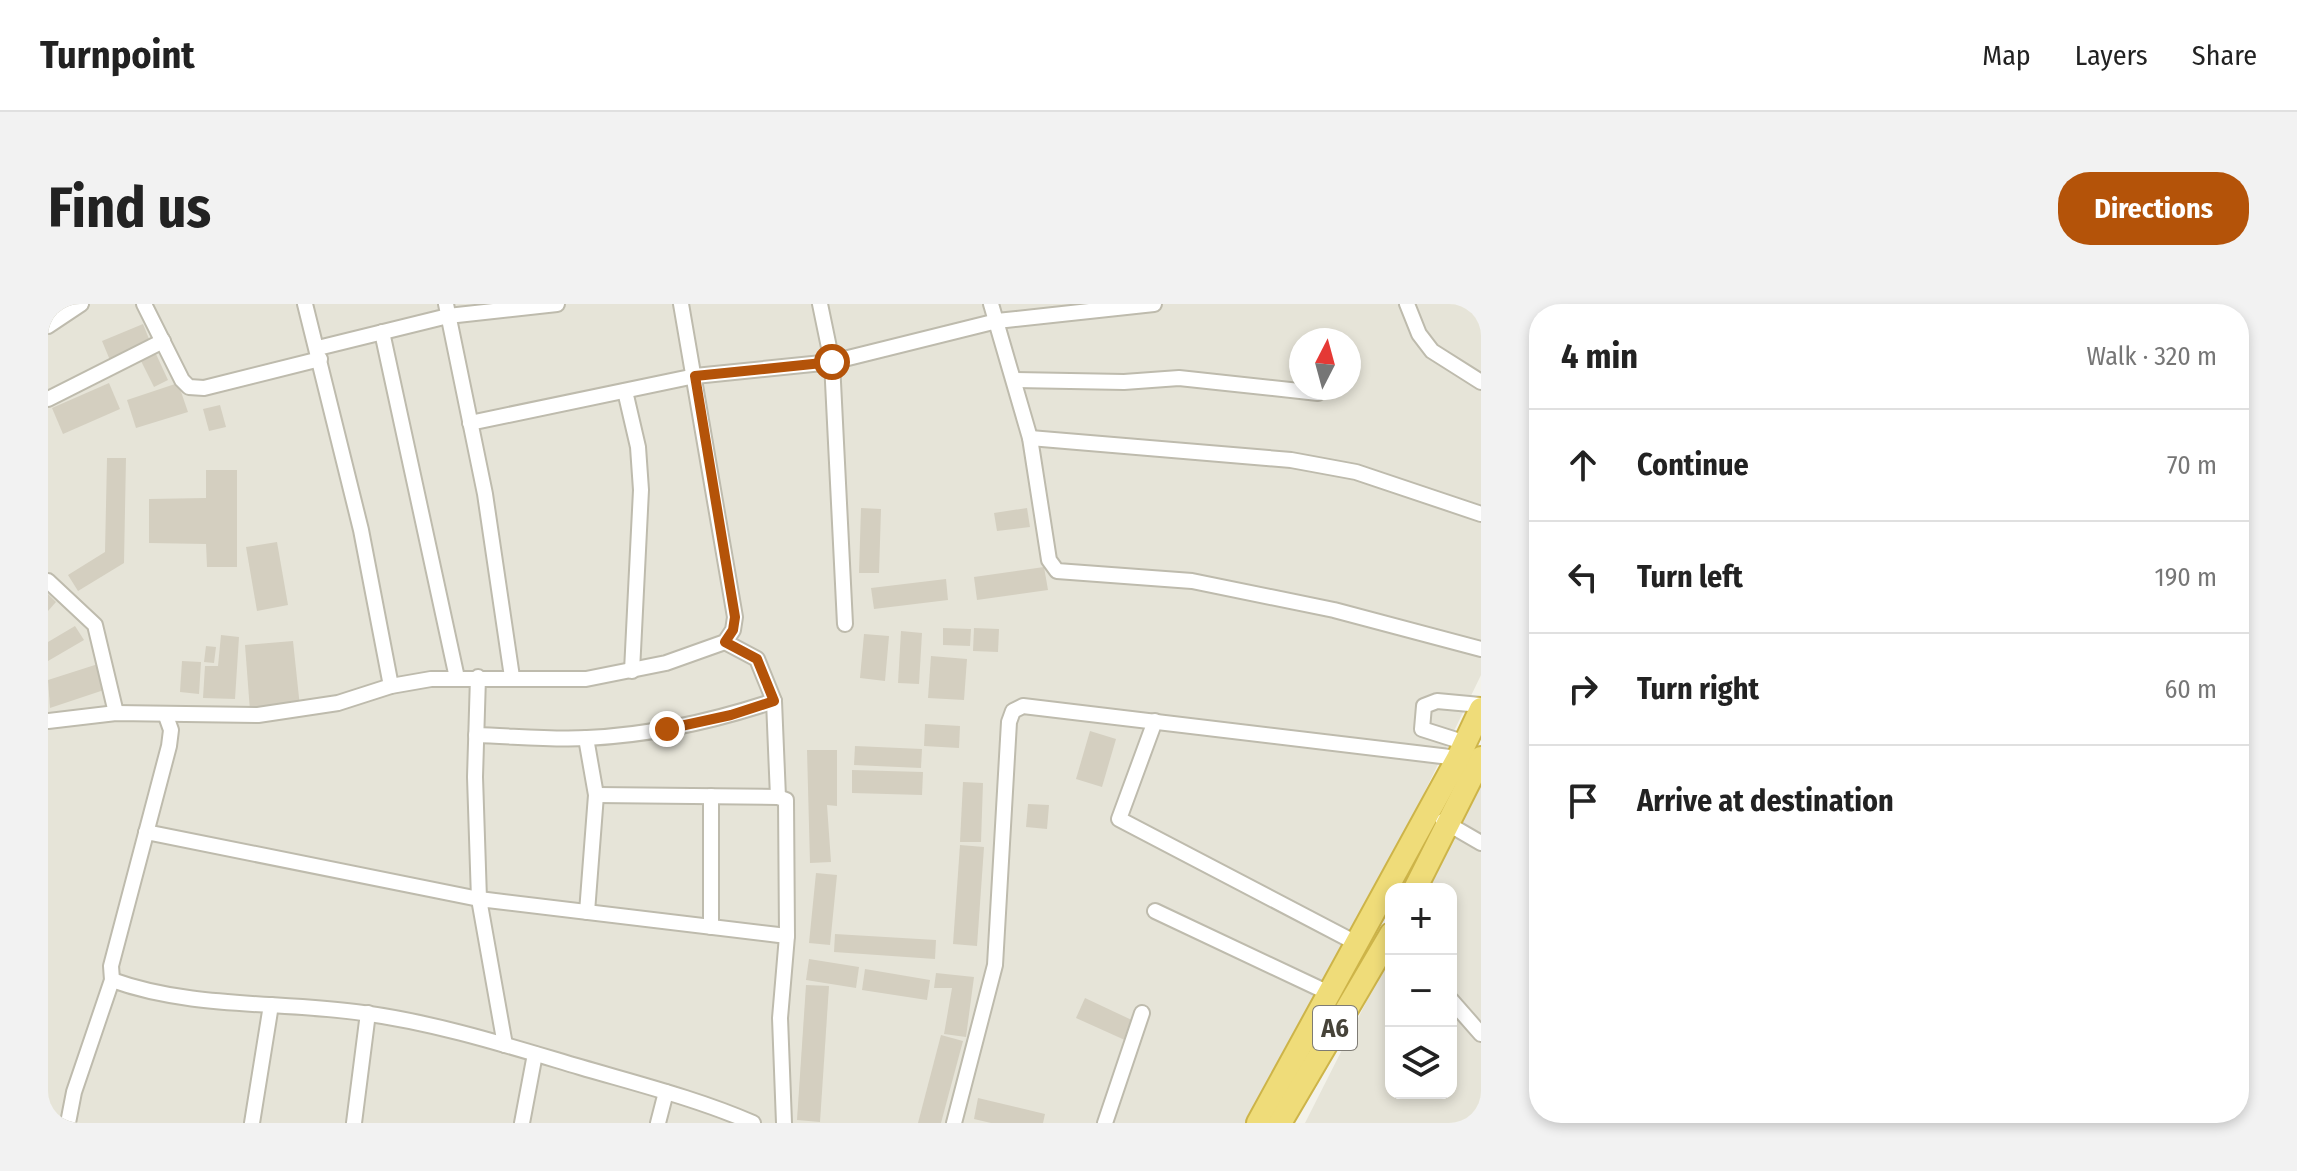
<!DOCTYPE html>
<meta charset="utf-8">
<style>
:root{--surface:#fff;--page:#f2f2f2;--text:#222;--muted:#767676;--line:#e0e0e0;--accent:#b45309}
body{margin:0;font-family:"Fira Sans Condensed",sans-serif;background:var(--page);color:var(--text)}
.controls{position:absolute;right:24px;bottom:24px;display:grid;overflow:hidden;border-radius:16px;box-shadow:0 4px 12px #0003}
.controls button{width:72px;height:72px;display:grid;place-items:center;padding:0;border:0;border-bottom:2px solid var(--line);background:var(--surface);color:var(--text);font:40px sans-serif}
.compass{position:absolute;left:1241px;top:24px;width:72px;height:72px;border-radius:50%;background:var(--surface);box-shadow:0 4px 12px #0003;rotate:6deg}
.stop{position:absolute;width:24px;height:24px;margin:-18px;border:6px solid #b45309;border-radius:50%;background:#fff}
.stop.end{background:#b45309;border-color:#fff;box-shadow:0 2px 8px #0008}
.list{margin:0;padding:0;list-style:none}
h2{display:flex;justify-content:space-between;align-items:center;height:104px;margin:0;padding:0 32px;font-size:34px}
h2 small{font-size:26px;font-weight:400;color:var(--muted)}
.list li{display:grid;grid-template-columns:52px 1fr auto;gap:24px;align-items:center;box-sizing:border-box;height:112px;padding:0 32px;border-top:2px solid var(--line)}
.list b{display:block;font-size:30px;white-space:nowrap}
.list em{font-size:26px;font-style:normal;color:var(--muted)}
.icon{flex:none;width:44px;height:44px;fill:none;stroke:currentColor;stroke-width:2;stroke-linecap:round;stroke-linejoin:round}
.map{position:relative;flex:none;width:1433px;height:819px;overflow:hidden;border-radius:32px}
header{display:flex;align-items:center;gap:48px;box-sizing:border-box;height:112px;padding:0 40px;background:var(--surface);border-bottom:2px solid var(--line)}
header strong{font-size:38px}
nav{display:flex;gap:44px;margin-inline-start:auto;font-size:28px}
.intro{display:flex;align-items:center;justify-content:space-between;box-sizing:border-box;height:192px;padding:0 48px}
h1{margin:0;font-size:56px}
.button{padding:20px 36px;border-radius:32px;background:var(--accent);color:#fff;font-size:28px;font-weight:700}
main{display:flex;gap:48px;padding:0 48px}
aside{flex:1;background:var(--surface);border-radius:32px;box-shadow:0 4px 12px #0003}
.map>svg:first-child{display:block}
</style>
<header>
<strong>Turnpoint</strong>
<nav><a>Map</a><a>Layers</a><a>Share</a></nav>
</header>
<div class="intro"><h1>Find us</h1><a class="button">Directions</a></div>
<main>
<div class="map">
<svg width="1433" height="819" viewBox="0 0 1433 819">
<rect width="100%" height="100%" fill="#f3f2ea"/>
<g fill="#e6e4d8" fill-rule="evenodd">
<path d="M0,0h1433v371l-121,251 -108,197h-1204zM1253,36h48v48h-48z"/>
<polygon points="1433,472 1433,819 1257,819 1343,649 1343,789 1403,789 1403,585 1375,585"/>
</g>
<g fill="#d4cfc0">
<polygon points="95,20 105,45 64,61 54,37"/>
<polygon points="108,50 120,76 106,83 93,57"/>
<polygon points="61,79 72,105 15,130 4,104"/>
<polygon points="130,79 140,108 88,124 79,96"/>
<polygon points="172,101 178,123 161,127 155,105"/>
<polygon points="59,154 78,154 76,259 30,287 20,271 57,248"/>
<polygon points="158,166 189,166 189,263 159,263 158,240 101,239 101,195 158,194"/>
<polygon points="813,204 833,205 831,269 811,269"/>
<polygon points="979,204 982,223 949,227 946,209"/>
<polygon points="229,238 240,301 209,307 198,243"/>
<polygon points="996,263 1000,286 929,296 926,273"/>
<polygon points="898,275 900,296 826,305 823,284"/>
<polygon points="0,290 8,298 0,307"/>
<polygon points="27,322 36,336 0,357 0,338"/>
<polygon points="895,324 923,325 922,342 895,341"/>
<polygon points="926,324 951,325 950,348 925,347"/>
<polygon points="853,327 874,329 871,380 850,379"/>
<polygon points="816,330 841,332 837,377 812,374"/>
<polygon points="173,331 191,333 187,395 155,394 157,362 170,362"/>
<polygon points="245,337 252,403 202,407 197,341"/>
<polygon points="158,342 168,343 166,359 156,358"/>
<polygon points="883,352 919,355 916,396 880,394"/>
<polygon points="134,357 153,358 151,390 132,388"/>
<polygon points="50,360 59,385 2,404 0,376"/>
<polygon points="877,420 912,422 911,444 876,442"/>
<polygon points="1042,427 1068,435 1054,483 1028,475"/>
<polygon points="807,442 874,445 873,464 806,461"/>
<polygon points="759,446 789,446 789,502 779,501 783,558 762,559"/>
<polygon points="804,466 875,468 874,491 804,489"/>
<polygon points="915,478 935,479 933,538 912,538"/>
<polygon points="980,500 1001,501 999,525 978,523"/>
<polygon points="912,541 936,543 929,642 905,640"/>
<polygon points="768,569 789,571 782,641 761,639"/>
<polygon points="787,630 888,636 887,655 786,648"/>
<polygon points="761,655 811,663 808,684 758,676"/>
<polygon points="817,665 882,676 879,696 814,686"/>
<polygon points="888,669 926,673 918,733 896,730 904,684 886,684"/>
<polygon points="758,681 781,682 772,818 749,816"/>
<polygon points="1037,694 1088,718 1079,737 1028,714"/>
<polygon points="893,731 915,737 893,819 870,819"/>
<polygon points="930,794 997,810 995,819 943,819 926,815"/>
</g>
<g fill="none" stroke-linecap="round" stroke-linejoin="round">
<defs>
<g id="minor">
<polyline points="96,0 134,76 141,83 156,84 272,55"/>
<polyline points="257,0 313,226 343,382"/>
<polyline points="398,0 437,190 464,373"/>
<polyline points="772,0 784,58 797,320"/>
<polyline points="943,0 982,134 1001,256 1009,267 1144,277 1286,306 1433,345"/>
<polyline points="1359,0 1371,30 1384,47 1433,78"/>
<polyline points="0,22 33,0"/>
<polyline points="334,28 409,374"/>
<polyline points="270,44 400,12 509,0"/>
<polyline points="968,76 1076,78 1131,74 1270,89"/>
<polyline points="577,87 590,143 593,186 584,367"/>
<polyline points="0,95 115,37"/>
<polyline points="422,119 647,72 784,58 949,17 1106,0"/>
<polyline points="982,134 1243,156 1308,168 1433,210"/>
<polyline points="0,277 47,321 68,409"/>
<polyline points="677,338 709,355 726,397 730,493"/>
<polyline points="0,417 68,409 210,411 290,399 343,382 383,375 538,375 618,359 677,338 685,326 687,313 633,0"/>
<polyline points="1107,417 1071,515 1310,640"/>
<path d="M428,431c37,1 75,5 111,3 64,-3 127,-17 187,-37"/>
<polyline points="538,434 548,491 539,608"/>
<polyline points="1418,439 1374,425 1376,402 1389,397 1433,401"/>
<polyline points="548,491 730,493 738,496 739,632 732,714 736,819"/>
<polyline points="663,492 663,623"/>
<polyline points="1395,517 1433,539"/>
<polyline points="98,528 431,595 427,473 430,373"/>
<polyline points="1107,607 1283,690"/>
<path d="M64,676c80,29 168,21 251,33 74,10 146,33 217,54 58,17 118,32 173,56"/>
<polyline points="1403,696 1433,730"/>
<polyline points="457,741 431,595 739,632"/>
<polyline points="20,819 26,788 64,676 63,662 121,442 123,426 118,412"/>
<polyline points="204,819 223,701"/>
<polyline points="306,819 320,709"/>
<polyline points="474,819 487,750"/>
<polyline points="610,819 618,788"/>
<polyline points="906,819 947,661 961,418 965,407 975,402 1410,454"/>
<polyline points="1057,819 1094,709"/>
</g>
<g id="highway">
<polyline points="1367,585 1433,454"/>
<polyline points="1210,819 1410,454 1433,405"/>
<polyline points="1232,819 1343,630"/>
</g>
</defs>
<use href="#minor" stroke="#bebbad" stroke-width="18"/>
<use href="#highway" stroke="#cdb449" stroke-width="26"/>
<use href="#minor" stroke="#fff" stroke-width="14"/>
<use href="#highway" stroke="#efdc79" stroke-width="22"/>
</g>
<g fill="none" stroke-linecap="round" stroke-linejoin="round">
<polyline stroke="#b45309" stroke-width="10" points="619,425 683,411 726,397 709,355 677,338 685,326 687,313 647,72 784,58"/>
</g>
<g text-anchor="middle" stroke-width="6" stroke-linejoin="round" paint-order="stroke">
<rect fill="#fff" stroke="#7e7b74" stroke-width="2" x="1265" y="702" width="44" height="44" rx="6"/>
<g font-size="26" font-weight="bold" fill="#464339">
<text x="1287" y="733">A6</text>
</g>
</g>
</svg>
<div class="controls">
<button>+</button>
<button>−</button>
<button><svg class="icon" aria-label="layers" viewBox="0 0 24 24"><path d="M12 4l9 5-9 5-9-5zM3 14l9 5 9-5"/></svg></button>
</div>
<svg class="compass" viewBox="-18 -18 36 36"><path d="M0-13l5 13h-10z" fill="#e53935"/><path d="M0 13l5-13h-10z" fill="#767676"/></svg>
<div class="stop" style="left:784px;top:58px"></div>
<div class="stop end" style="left:619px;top:425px"></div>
</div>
<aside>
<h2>4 min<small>Walk · 320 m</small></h2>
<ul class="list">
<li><svg class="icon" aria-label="ahead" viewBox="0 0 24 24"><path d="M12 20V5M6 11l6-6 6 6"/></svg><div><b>Continue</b></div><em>70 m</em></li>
<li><svg class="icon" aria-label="left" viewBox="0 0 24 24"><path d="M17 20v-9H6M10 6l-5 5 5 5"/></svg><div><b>Turn left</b></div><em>190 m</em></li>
<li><svg class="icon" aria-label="right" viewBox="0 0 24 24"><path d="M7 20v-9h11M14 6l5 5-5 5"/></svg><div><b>Turn right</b></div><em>60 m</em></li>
<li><svg class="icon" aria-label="arrive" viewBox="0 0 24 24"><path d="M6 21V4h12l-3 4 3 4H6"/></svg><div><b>Arrive at destination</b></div></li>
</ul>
</aside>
</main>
